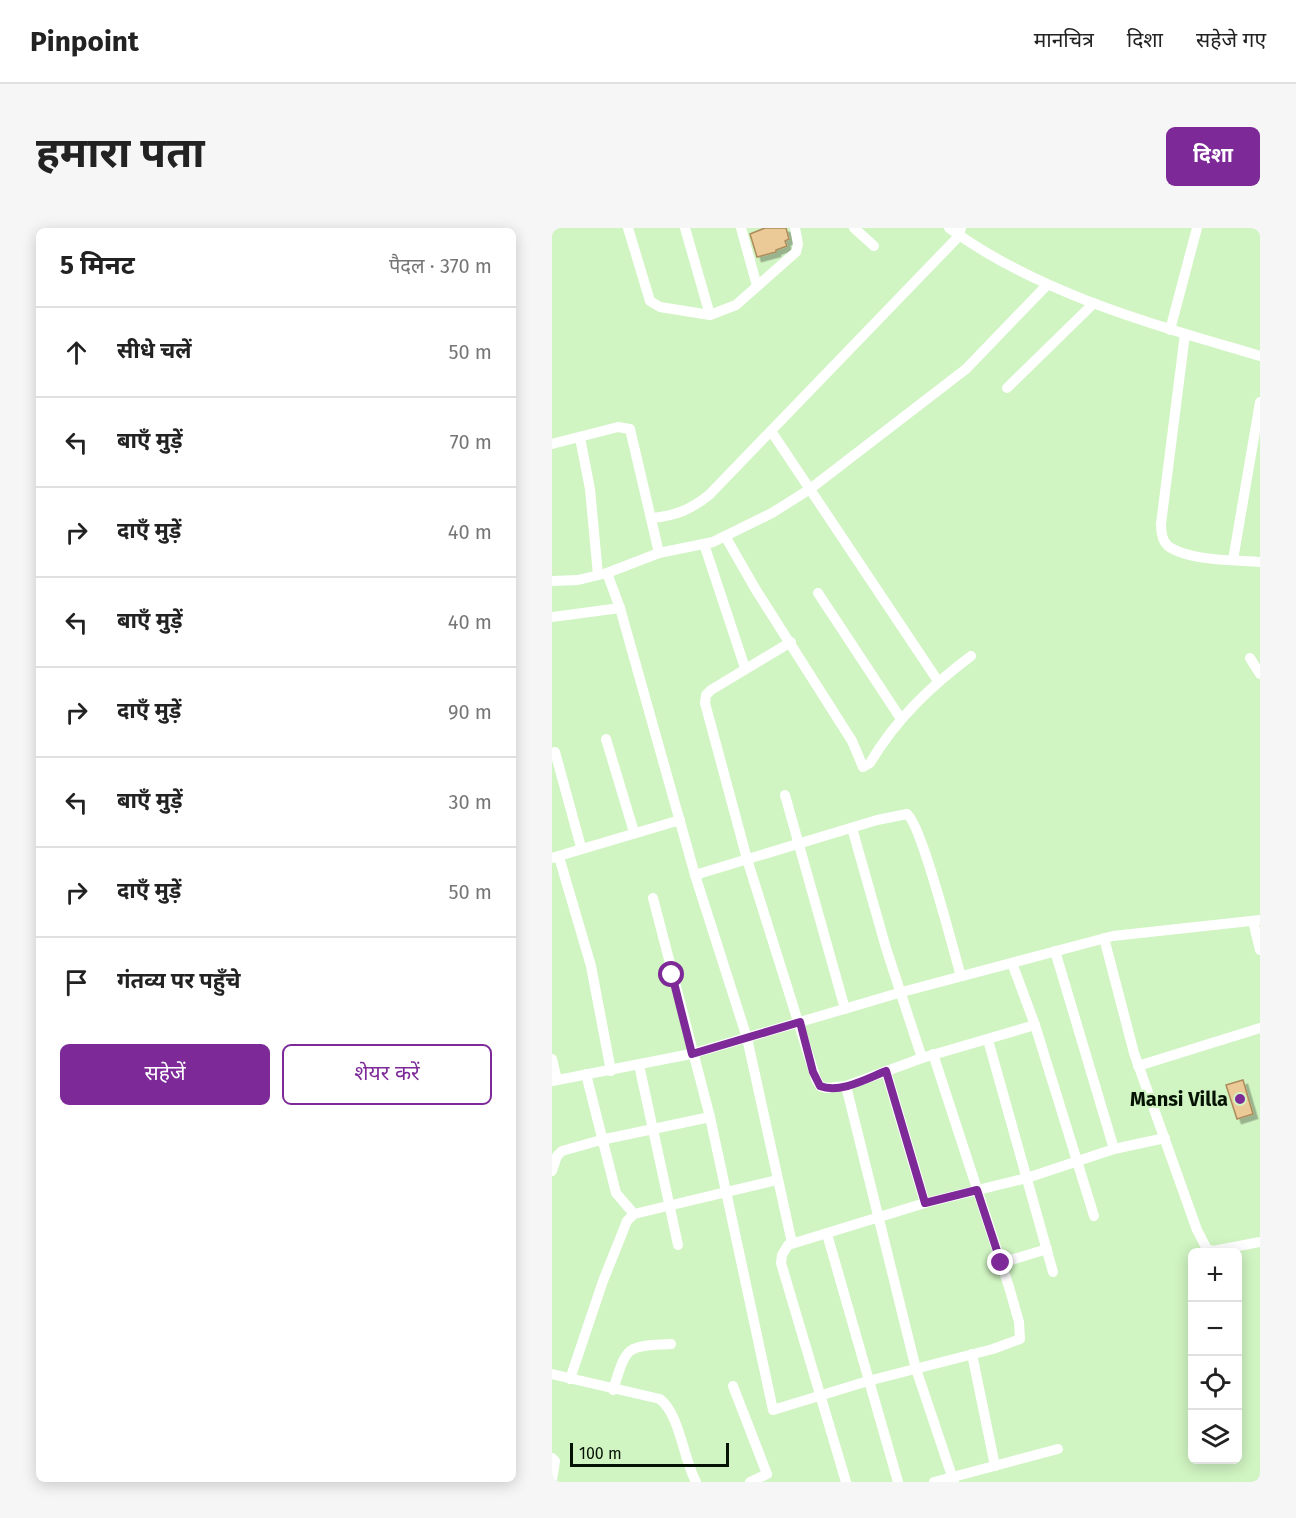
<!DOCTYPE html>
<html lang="hi">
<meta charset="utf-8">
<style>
:root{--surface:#fff;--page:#f6f6f6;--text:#222;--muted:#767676;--line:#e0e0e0;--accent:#7d2998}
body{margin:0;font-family:"Fira Sans","Noto Sans Devanagari",sans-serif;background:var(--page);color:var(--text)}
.controls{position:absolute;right:18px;bottom:18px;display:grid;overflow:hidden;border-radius:9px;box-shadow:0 3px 15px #0003}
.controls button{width:54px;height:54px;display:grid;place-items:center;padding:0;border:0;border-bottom:2px solid var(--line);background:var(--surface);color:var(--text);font:30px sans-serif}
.scale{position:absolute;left:18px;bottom:15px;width:159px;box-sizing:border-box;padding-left:6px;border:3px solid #061203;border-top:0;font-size:16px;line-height:21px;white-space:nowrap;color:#061203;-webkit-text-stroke:4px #d0f4c2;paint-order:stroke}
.stop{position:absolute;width:18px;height:18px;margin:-14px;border:4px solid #7d2998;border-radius:50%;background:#fff}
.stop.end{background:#7d2998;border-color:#fff;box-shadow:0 2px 6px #0008}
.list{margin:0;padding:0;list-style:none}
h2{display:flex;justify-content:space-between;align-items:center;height:78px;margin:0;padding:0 24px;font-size:26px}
h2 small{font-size:20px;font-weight:400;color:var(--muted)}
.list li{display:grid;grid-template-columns:39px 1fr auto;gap:18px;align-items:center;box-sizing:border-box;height:90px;padding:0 24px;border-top:2px solid var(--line)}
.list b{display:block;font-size:22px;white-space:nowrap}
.list em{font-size:20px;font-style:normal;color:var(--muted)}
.actions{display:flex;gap:12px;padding:18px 24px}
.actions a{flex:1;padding:14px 0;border:2px solid var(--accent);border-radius:9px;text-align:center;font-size:21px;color:var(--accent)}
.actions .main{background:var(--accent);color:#fff}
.icon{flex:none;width:33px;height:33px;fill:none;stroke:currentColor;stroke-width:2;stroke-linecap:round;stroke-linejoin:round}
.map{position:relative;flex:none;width:708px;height:1254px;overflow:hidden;border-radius:9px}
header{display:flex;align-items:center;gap:36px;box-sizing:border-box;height:84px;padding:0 30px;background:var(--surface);border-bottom:2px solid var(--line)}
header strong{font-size:28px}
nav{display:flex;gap:33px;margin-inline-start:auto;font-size:21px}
.intro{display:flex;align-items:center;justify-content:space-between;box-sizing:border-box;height:144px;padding:0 36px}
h1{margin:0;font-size:42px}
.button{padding:15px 27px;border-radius:9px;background:var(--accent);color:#fff;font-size:21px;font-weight:700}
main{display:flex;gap:36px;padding:0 36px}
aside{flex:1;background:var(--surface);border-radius:9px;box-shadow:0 3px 15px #0003}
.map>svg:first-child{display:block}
</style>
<header>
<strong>Pinpoint</strong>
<nav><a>मानचित्र</a><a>दिशा</a><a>सहेजे गए</a></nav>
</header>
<div class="intro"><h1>हमारा पता</h1><a class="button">दिशा</a></div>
<main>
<aside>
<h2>5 मिनट<small>पैदल · 370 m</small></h2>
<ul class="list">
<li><svg class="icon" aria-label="ahead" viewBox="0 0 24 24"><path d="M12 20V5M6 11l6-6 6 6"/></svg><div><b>सीधे चलें</b></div><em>50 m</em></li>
<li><svg class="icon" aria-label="left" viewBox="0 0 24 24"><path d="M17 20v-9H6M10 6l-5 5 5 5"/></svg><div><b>बाएँ मुड़ें</b></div><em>70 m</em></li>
<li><svg class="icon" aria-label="right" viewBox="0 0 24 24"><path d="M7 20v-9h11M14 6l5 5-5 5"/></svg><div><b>दाएँ मुड़ें</b></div><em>40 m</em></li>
<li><svg class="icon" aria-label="left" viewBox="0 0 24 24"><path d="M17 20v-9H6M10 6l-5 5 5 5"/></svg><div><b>बाएँ मुड़ें</b></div><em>40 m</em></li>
<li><svg class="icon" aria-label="right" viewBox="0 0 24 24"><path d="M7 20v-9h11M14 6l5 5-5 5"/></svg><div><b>दाएँ मुड़ें</b></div><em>90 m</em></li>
<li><svg class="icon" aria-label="left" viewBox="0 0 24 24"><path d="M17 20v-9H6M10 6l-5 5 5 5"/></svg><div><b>बाएँ मुड़ें</b></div><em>30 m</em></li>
<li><svg class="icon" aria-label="right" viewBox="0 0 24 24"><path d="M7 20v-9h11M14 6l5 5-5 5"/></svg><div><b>दाएँ मुड़ें</b></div><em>50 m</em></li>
<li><svg class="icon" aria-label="arrive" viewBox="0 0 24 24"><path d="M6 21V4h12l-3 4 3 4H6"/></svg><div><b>गंतव्य पर पहुँचे</b></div></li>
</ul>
<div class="actions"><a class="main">सहेजें</a><a>शेयर करें</a></div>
</aside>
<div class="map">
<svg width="708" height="1254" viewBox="0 0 708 1254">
<defs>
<filter id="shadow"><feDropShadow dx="4.5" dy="4.5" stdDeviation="0" flood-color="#0004"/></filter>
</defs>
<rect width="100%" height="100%" fill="#d0f4c2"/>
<g fill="#ecca98" stroke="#ac8c5c" stroke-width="1.5" filter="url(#shadow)">
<polygon points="213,0 234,0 237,11 233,13 235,18 224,22 224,24 205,29 198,6"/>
<polygon points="691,852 701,886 685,891 674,857"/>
</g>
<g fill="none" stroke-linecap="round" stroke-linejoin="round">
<g stroke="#fff" stroke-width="10">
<polyline points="76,0 98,73 108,79 158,87 184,77 244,24 246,16 243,0"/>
<polyline points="133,0 158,87"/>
<polyline points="189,0 205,58"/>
<polyline points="302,0 322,18"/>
<path d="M397,0c92,67 204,96 311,128"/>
<polyline points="618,102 645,0"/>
<path d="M633,106l-24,190c0,7 1,17 7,22 20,15 68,14 92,16"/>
<polyline points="455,160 542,75"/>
<polyline points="219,203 386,453"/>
<polyline points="28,210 38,261 46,347"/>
<polyline points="0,216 66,199 78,201 107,325"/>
<path d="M101,290c24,-3 37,-8 56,-23l250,-259 2,-8"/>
<path d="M173,308l31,54 96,151 11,26 7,-4c26,-44 61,-77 101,-107"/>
<polyline points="152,316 193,440"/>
<polyline points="681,332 708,174"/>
<polyline points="0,353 26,352 55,345 107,325 161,314 220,285 258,261 414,141 495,57"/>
<polyline points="266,365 349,491"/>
<polyline points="68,380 143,647 195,810 240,1015"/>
<polyline points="0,389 68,380 55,345"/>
<polyline points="239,414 159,462 154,467 153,475 195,631 264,851 268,858 274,860 294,858 370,830 483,797"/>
<polyline points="698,430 708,446"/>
<polyline points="54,511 82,604"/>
<polyline points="3,524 29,619"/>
<polyline points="233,567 293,781"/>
<polyline points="300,600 334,720 370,830"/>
<polyline points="7,629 39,738 59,843"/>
<polyline points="0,630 128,592"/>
<path d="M143,647l182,-55 30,-6c15,11 46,136 54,162"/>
<polyline points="101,670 158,889 221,1182 316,1153 441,1121 468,1111 467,1094 457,1059 381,826"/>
<polyline points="701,693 708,722"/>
<polyline points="552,710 582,825 645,1002 655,1021 661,1023 708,1014"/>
<polyline points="503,723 562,921"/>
<polyline points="460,735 483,797 542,988"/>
<polyline points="436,812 501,1044"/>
<polyline points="0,831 5,852"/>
<polyline points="87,837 126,1017"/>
<polyline points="586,838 708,800"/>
<polyline points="334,843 373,975"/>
<polyline points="0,853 139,826 350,764 561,708 708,692"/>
<polyline points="294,858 364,1141 402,1254"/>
<polyline points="0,943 5,928 10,923 49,912 158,889"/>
<polyline points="82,986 225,952"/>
<polyline points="275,1006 346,1254"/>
<polyline points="449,1035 495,1021"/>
<polyline points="420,1126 443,1238"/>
<path d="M0,1146l108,25c20,16 23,59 36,83"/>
<polyline points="18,1151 51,1053 75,993 82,986 64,965 34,846"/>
<polyline points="181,1158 215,1246 198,1254"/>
<path d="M61,1162c14,-44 12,-44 58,-46"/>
<polyline points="0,1230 3,1233 0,1252"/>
<polyline points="294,1254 229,1035 230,1027 236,1017 373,975 475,950 562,921 613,910"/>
<polyline points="382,1254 506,1221"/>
</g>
</g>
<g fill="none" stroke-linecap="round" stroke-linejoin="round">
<path stroke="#7d2998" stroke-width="8" d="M120,747l20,79 108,-32 13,50 7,14c20,8 48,-8 66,-15l39,132 52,-13 24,73"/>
</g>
<circle fill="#7d2998" stroke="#d0f4c2" stroke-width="2" cx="688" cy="871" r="6"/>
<g text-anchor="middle" stroke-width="4.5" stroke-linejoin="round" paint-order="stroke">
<g font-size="20" font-weight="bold" fill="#061203" stroke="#d0f4c2" text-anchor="end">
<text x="676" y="878">Mansi Villa</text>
</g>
</g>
</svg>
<div class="controls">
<button>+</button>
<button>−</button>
<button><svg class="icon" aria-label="locate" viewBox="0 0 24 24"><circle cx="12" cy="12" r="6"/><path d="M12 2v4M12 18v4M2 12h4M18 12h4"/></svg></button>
<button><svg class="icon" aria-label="layers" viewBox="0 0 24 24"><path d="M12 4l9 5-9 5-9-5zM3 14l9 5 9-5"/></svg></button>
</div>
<div class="scale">100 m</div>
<div class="stop" style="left:120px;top:747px"></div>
<div class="stop end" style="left:449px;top:1035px"></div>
</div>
</main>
